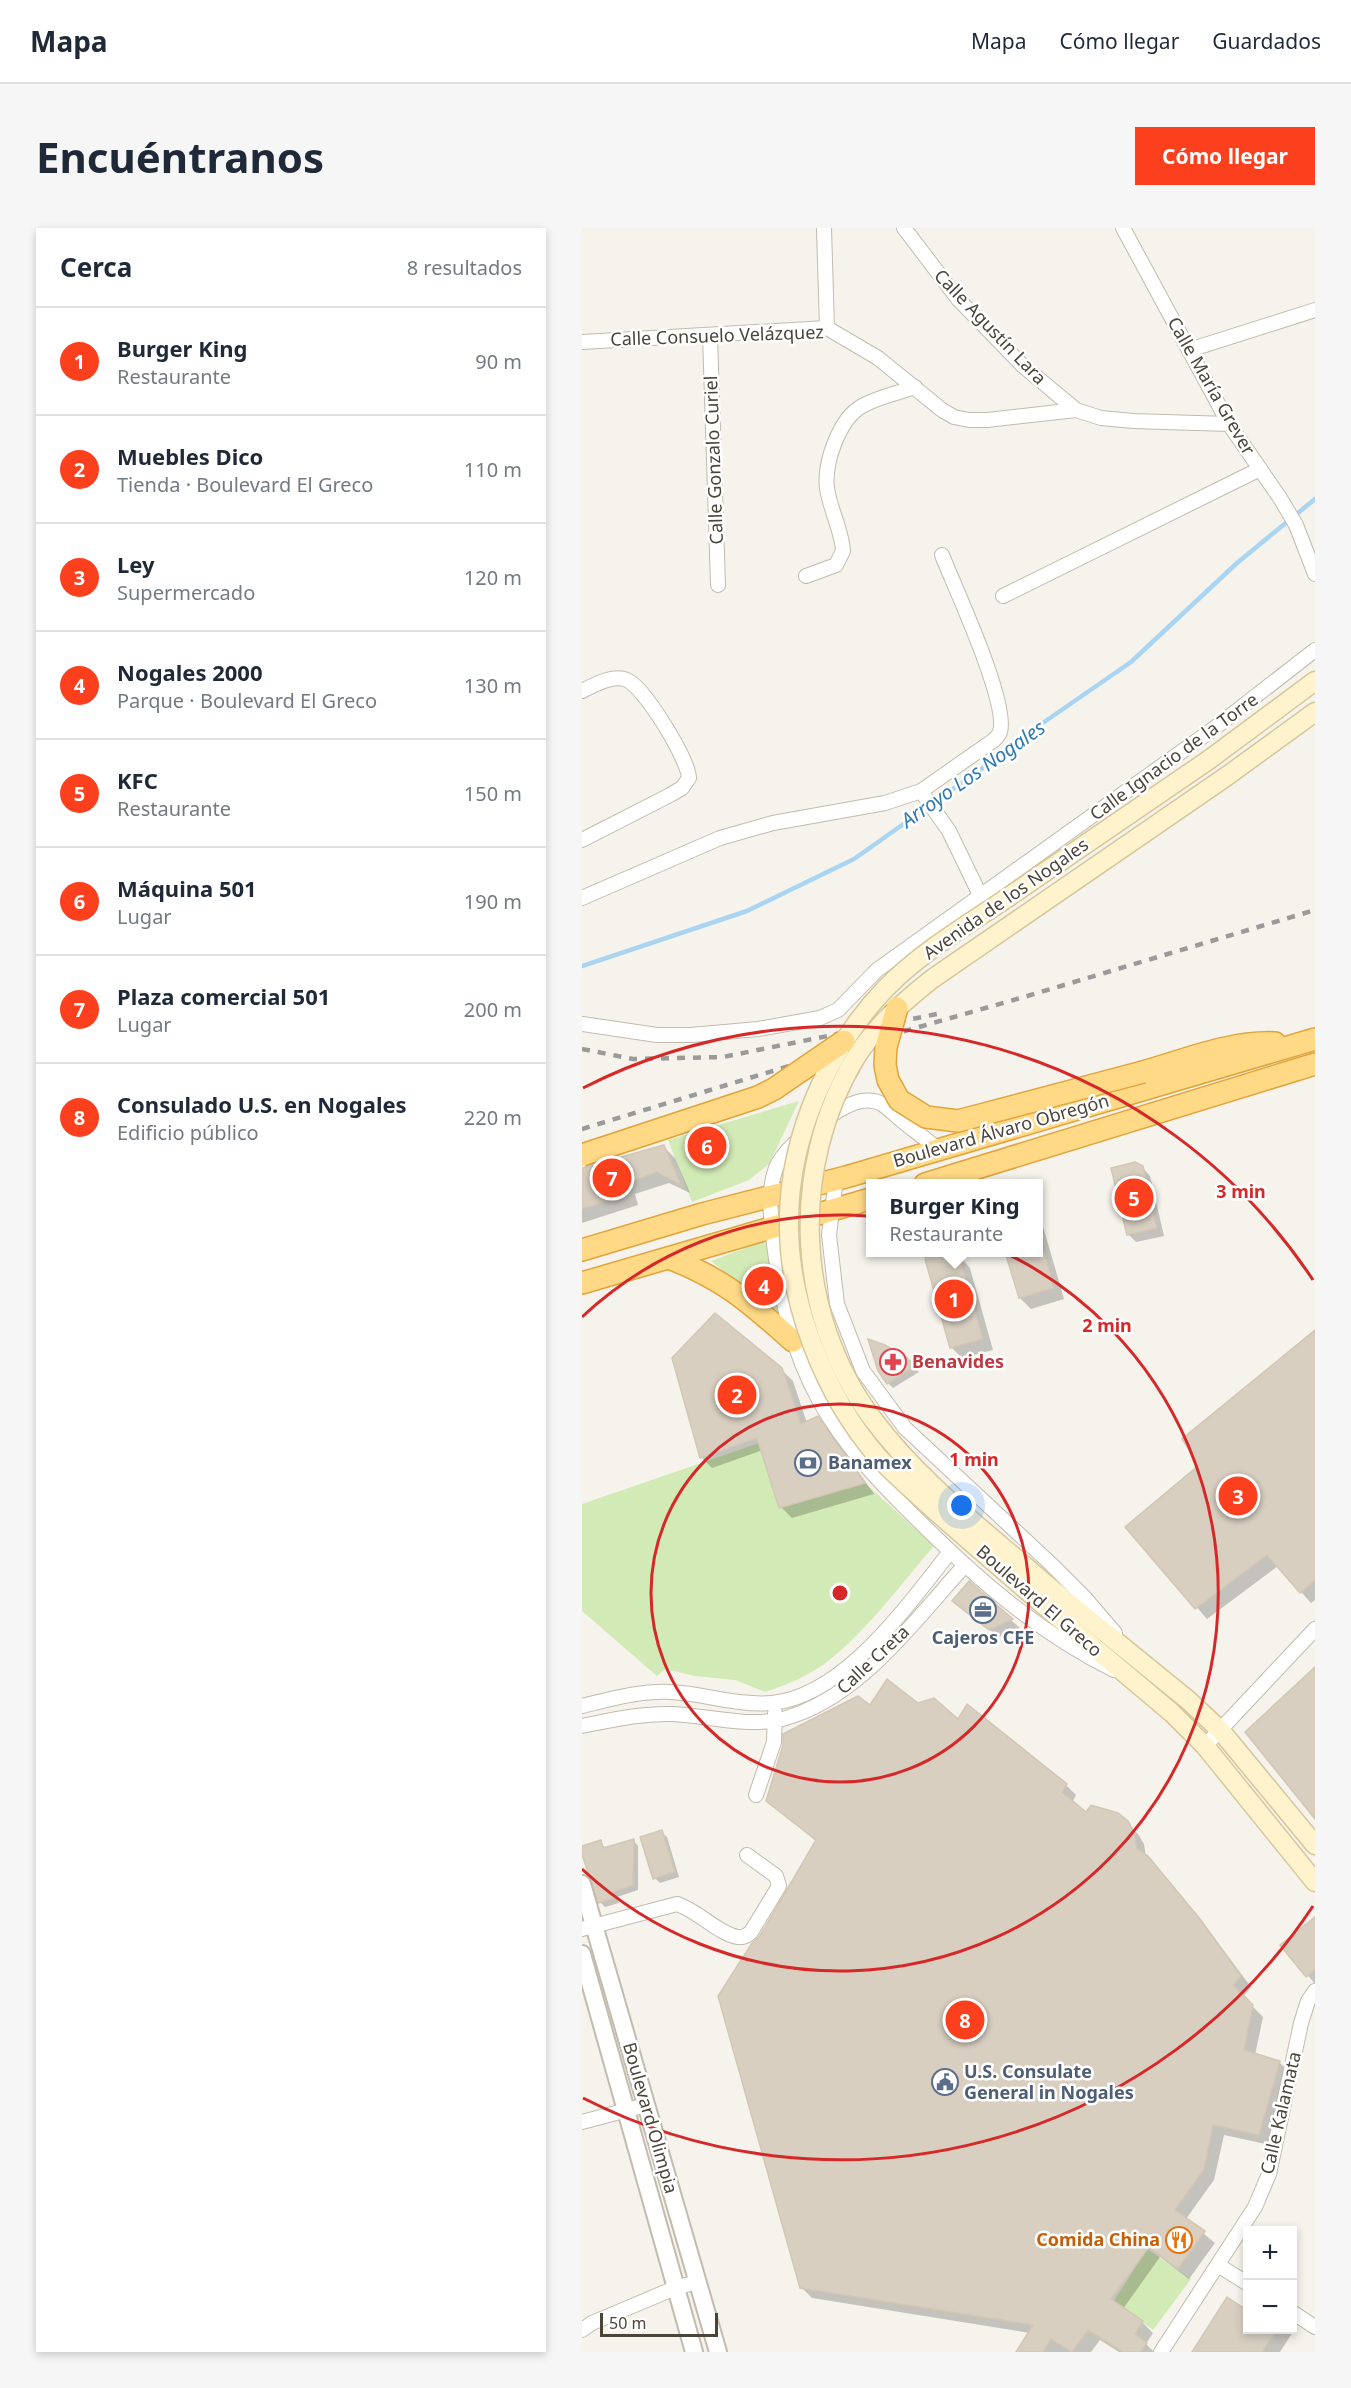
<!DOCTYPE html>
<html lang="es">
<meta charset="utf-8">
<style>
:root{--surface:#fff;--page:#f6f6f7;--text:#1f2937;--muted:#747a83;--line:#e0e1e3;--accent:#fc3f1d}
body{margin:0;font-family:"Noto Sans",sans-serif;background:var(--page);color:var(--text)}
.controls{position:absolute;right:18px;bottom:18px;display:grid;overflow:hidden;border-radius:0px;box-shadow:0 3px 9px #0003}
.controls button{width:54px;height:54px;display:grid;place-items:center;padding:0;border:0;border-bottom:2px solid var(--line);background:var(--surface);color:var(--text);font:30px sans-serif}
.scale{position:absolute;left:18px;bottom:15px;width:118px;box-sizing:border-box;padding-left:6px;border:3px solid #4b4439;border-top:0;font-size:16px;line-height:21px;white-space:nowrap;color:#4b4439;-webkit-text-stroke:4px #fff;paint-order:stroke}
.you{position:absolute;left:380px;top:1278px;width:21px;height:21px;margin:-15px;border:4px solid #fff;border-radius:50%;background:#1a73e8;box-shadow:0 0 0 9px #1a73e833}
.badge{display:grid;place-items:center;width:39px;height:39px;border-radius:50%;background:var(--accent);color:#fff;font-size:20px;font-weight:700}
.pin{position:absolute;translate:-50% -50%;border:3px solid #fff;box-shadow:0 2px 6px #0006}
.popup{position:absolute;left:284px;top:951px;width:177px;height:78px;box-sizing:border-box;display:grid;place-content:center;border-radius:0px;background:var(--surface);filter:drop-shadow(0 2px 4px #0005);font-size:20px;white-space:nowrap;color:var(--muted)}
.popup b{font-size:22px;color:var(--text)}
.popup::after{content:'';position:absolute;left:50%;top:100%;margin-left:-12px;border:12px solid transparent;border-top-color:var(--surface)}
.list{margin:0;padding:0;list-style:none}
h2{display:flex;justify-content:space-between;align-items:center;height:78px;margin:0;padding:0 24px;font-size:26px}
h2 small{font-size:20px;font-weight:400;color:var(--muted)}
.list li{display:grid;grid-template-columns:39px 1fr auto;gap:18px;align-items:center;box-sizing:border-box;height:108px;padding:0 24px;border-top:2px solid var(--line)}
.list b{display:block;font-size:22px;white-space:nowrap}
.list p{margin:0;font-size:20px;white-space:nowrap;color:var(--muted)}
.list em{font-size:20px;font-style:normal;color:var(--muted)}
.map{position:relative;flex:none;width:733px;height:2124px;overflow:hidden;border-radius:0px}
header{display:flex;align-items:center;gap:36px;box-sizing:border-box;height:84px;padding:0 30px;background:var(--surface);border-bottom:2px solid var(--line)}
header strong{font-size:28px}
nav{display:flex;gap:33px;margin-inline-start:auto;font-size:21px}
.intro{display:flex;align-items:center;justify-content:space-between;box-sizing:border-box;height:144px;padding:0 36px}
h1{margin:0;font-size:42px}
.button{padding:15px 27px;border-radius:0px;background:var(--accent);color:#fff;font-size:21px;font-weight:700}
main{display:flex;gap:36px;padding:0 36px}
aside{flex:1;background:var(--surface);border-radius:0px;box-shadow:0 3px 9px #0003}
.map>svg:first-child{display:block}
</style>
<header>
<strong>Mapa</strong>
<nav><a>Mapa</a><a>Cómo llegar</a><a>Guardados</a></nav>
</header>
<div class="intro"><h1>Encuéntranos</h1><a class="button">Cómo llegar</a></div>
<main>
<aside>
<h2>Cerca<small>8 resultados</small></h2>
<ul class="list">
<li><span class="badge">1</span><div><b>Burger King</b><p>Restaurante</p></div><em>90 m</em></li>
<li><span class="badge">2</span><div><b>Muebles Dico</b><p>Tienda · Boulevard El Greco</p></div><em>110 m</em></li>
<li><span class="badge">3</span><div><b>Ley</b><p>Supermercado</p></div><em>120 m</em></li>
<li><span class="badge">4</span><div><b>Nogales 2000</b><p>Parque · Boulevard El Greco</p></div><em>130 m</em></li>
<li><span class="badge">5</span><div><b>KFC</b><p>Restaurante</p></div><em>150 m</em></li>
<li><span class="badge">6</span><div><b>Máquina 501</b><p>Lugar</p></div><em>190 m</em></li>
<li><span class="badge">7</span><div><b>Plaza comercial 501</b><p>Lugar</p></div><em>200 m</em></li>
<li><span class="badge">8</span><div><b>Consulado U.S. en Nogales</b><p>Edificio público</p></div><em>220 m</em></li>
</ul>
</aside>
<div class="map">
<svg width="733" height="2124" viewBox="0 0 733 2124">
<rect width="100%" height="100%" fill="#f6f3ec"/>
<g fill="#d2eab5">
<polygon points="217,873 187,936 167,952 110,974 86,912"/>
<polygon points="196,1008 209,1102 171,1067 129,1033"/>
<path d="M177,1215l20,65 86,-25 69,63c-34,39 -66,84 -107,116 -19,14 -40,23 -62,30l-30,-12 -40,-4 -30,-7 -8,7 -75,-65v-107z"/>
<polygon points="565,2021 609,2051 571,2102 532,2073"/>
</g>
<g fill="#0003">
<polygon points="82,919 93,930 108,965 87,955 53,966 56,977 0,995 0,942"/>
<polygon points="560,939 568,948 582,1008 554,1014 546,1006"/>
<polygon points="456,981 482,1071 449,1081 438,1070 456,1024"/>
<polygon points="374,1024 388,1040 411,1122 380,1130 369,1119"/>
<polygon points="733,1104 733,1372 729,1375 696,1338 625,1391 545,1299 619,1238"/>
<polygon points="323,1130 337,1144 311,1160 306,1155"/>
<polygon points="199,1141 211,1153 225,1195 236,1190 247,1201 292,1266 210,1290 199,1279 181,1222 130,1240 119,1229"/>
<polygon points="387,1355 430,1393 438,1400 417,1409 381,1381"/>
<polygon points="336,1477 377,1493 484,1557 494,1567 490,1575 504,1586 535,1586 556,1606 562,1616 564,1629 628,1704 669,1759 661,1769 681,1789 673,1827 697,1834 708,1845 688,1917 642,1907 632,1952 604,1991 633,2015 607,2051 578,2029 541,2081 560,2094 571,2105 564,2116 572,2124 537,2124 518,2112 509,2124 435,2124 448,2105 230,2070 219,2059 235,1614 186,1573 288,1479"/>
<polygon points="79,1604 85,1609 97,1649 78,1655 73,1650"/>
<polygon points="51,1612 56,1618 56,1662 35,1669 37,1675 23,1679 18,1674 0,1619 18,1614 24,1621"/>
<polygon points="733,1691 733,1756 701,1717"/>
<polygon points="666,2102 709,2102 711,2104 698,2124 618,2124"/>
</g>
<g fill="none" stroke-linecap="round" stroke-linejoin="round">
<polyline stroke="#a9d4f2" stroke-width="4.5" points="0,738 165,683 272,631 398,542 455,499 549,434 655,335 733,271"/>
</g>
<g fill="#d8cfc1" stroke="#d3c7b4" stroke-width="1.5">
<polygon points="82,917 99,957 75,944 43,956 47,966 0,981 0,940"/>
<polygon points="553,934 561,938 575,1000 545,1007 529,940"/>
<polygon points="346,1024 375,1024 377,1028 401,1111 368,1120 343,1031"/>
<polygon points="423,1024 462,1024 472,1060 437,1070"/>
<polygon points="133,1085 200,1140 219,1196 236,1188 283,1255 197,1280 175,1210 118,1230 90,1130"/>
<polygon points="733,1102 733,1352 718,1365 685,1327 613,1381 543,1299 617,1237 600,1211"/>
<polygon points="286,1111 303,1117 324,1129 333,1138 305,1156 296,1143"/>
<polygon points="387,1353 431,1391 407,1402 370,1373"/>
<polygon points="733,1439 733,1591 663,1504"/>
<polygon points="305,1451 336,1475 352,1470 376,1491 385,1476 485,1556 480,1564 504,1584 509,1577 536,1585 546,1593 552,1604 555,1621 566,1628 618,1691 659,1748 651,1757 671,1777 662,1822 698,1833 677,1907 631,1897 622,1941 593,1982 623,2003 596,2041 567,2019 529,2071 561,2093 553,2106 565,2115 558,2124 541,2124 506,2102 490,2124 469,2111 461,2124 434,2124 451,2097 218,2060 136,1768 170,1715 177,1709 234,1612 184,1573 201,1517 201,1506 276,1468 288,1477"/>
<polygon points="80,1602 93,1644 71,1651 58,1609"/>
<polygon points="52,1611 51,1657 31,1664 33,1670 16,1675 0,1626 0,1618 19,1612 21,1620"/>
<polygon points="733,1689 733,1742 724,1749 698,1717"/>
<polygon points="645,2069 666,2083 666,2102 695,2102 680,2124 610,2124"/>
</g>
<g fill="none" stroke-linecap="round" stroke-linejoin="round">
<defs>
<g id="minor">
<polyline points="242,0 245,100"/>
<polyline points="322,0 376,71 440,137 494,182 519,190 551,193 647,196"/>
<polyline points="541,0 647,196 698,270 714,297 733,346"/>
<polyline points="128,107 136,357"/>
<polyline points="0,114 245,100 296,130 360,182 372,189 387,192 405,192 494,182"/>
<polyline points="607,122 733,82"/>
<path d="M224,348l30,-11 7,-14c-1,-21 -13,-41 -16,-63 -3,-25 12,-69 35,-82 16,-9 36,-13 53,-19"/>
<polyline points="421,368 678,241"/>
<path d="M0,463c12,-6 31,-17 45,-11 18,8 61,79 62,98l-7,10 -12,7 -88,45"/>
<polyline points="339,563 367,603 399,669"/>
<path d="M0,670l138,-60 53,-15 112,-20 36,-12 73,-51c2,-2 5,-5 6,-8 9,-29 -45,-144 -58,-177"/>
<polyline points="0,796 75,807 109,807 176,801 238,790 256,782 295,742 634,499 733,422"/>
<path d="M357,922c-13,-11 -27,-21 -39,-31 -6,-5 -12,-11 -18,-15 -21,-11 -45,7 -62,19 -15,11 -37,27 -44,45 -9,24 -5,51 -2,76 7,55 18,107 45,156 26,47 63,85 101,122 58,58 121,112 194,148"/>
<polyline points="254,951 247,1007 255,1076 281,1143 323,1200 469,1336 503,1370 533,1405"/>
<path d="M0,1478c29,-7 60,-16 90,-14 33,2 67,14 100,11 73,-7 136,-99 178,-151"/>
<path d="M0,1498c30,-6 59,-13 91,-12 33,2 66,11 100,7 7,0 15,-4 22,-6 70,-25 121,-96 170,-150"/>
<polyline points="623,1518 733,1401"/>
<polyline points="174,1567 192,1514 193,1485"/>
<path d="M0,1701l95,-25c20,6 43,31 61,33 5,1 10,-2 13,-5l28,-46 -3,-10 -29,-21"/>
<polyline points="0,1894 64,1877"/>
<polyline points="636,2037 666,2056"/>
<polyline points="710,2084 733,2099"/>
<polyline points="0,2102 10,2095 93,2060 115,2054"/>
<polyline points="579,2124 673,1979 687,1946 719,1795 726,1773 733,1763"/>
</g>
<g id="tertiary">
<polyline points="0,1656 136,2124"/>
<polyline points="0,1726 112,2124"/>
</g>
<g id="secondary">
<polyline points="628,531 733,453"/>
<polyline points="645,548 733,484"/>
<polyline points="467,1359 606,1472 639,1503 733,1617"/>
<polyline points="457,1373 590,1485 623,1518 733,1654"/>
</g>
<g id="trunk">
<path d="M561,844c42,-12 88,-31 132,-29"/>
<polyline points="343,956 733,836"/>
<polyline points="0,1022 120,986 264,949 733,811"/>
<path d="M87,1030c55,21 81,45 124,83"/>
<polyline points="0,1055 288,971"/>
</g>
</defs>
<use href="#minor" stroke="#c2bbae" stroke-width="16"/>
<use href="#tertiary" stroke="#c2bbae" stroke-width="20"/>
<use href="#secondary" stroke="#d6c79b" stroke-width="21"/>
<use href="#trunk" stroke="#e0a43c" stroke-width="24"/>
<use href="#minor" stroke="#fff" stroke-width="14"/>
<use href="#tertiary" stroke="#fff" stroke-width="16"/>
<use href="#secondary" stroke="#fff3cd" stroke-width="18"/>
<use href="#trunk" stroke="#ffd985" stroke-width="21"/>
<g stroke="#9a9a9a" stroke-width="4.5" stroke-dasharray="8 8" stroke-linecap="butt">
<polyline points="0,821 51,831 141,829 360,785"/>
<polyline points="0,901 309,807 442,769 733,682"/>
</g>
<defs>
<g id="secondary-bridge">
<path d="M467,1359c-60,-53 -129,-104 -177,-169 -77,-104 -83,-250 -16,-361 20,-31 47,-55 76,-78l295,-203"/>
<path d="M457,1373c-36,-31 -72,-62 -107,-93 -18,-17 -37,-33 -54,-51 -54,-62 -91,-157 -89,-239 1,-83 40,-171 97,-230 34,-35 78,-61 118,-88 69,-47 137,-94 206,-141"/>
</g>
<g id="trunk-bridge">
<polyline points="315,780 304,819 303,837 306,852 317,872 344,889 376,893 561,844"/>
<polyline points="0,927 176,869 192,861 262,813"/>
</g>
</defs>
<use href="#secondary-bridge" stroke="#d6c79b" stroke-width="21" stroke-linecap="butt"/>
<use href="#trunk-bridge" stroke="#e0a43c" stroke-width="24" stroke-linecap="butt"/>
<use href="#secondary-bridge" stroke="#fff3cd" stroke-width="18"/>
<use href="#trunk-bridge" stroke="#ffd985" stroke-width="21"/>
</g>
<g fill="none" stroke="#d62828" stroke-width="3">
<circle cx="258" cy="1365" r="189"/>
<path d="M0 1089A378 378 0 1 1 0 1641"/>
<path d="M731 1678A567 567 0 0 1 1 1870M1 860A567 567 0 0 1 731 1052"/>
</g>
<defs>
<symbol id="pharmacy-ring" viewBox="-11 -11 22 22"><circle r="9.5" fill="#fff" stroke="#e0444e" stroke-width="1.5"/><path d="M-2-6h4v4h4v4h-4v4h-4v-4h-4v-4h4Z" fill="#e0444e"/></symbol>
<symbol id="bank-ring" viewBox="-11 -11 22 22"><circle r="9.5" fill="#fff" stroke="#5c6f8a" stroke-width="1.5"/><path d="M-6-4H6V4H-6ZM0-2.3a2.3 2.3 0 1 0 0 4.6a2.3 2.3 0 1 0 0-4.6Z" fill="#5c6f8a"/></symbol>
<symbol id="office-ring" viewBox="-11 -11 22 22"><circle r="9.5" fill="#fff" stroke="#5c6f8a" stroke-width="1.5"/><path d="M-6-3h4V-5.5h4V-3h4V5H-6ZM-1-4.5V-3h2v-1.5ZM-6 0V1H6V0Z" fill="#5c6f8a"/></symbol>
<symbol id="civic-ring" viewBox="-11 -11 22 22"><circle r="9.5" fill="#fff" stroke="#5c6f8a" stroke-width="1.5"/><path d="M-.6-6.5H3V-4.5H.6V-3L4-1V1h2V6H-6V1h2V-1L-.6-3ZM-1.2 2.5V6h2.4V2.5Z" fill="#5c6f8a"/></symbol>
<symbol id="restaurant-ring" viewBox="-11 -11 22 22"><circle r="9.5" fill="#fff" stroke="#e8710a" stroke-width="1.5"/><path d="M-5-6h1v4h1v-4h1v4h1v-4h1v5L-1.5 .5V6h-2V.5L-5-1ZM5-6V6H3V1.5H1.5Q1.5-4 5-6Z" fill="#e8710a"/></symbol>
</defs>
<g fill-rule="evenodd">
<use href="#pharmacy-ring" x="296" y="1119" width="30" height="30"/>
<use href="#bank-ring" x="211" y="1220" width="30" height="30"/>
<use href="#office-ring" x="386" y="1367" width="30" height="30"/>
<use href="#civic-ring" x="348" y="1839" width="30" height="30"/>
<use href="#restaurant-ring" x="582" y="1997" width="30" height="30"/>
</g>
<g text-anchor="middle" stroke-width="5" stroke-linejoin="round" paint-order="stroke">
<g font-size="18" fill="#4b4439" stroke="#fff">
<text transform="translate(408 99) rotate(46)" y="6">Calle Agustín Lara</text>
<text transform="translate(135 108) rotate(-2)" y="6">Calle Consuelo Velázquez</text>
<text transform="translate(629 158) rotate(60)" y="6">Calle María Grever</text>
<text transform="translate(132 232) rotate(-92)" y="6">Calle Gonzalo Curiel</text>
<text transform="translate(592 529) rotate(-36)" y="6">Calle Ignacio de la Torre</text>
<text transform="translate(424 671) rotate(-35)" y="6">Avenida de los Nogales</text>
<text transform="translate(419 903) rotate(-16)" y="6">Boulevard Álvaro Obregón</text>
<text transform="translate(457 1373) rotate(41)" y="6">Boulevard El Greco</text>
<text transform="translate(291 1432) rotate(-43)" y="6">Calle Creta</text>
<text transform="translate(699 1885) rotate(-77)" y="6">Calle Kalamata</text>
<text transform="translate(68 1890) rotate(74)" y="6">Boulevard Olimpia</text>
</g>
<g font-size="18" font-weight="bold" fill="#be3a42" stroke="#fff" text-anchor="start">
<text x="330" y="1140">Benavides</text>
</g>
<g font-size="18" font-weight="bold" fill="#4e5e75" stroke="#fff" text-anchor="start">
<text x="246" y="1241">Banamex</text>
<text x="401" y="1416" text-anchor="middle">Cajeros CFE</text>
<text x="382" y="1850">U.S. Consulate<tspan x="382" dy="21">General in Nogales</tspan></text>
</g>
<g font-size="18" font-weight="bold" fill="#c56008" stroke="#fff" text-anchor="end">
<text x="578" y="2018">Comida China</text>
</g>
<g font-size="20" font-style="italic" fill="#2e7ab2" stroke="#fff">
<text transform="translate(391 546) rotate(-35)" y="7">Arroyo Los Nogales</text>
</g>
</g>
<circle cx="258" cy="1365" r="9" fill="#d62828" stroke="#fff" stroke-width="3"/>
<g font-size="18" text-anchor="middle" font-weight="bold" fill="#d62828" stroke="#fff" stroke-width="5" stroke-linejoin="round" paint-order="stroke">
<text x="659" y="970">3 min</text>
<text x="525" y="1104">2 min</text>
<text x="392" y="1238">1 min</text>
</g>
</svg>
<div class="controls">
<button>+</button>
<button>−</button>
</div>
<div class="scale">50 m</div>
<div class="you"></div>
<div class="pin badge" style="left:372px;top:1071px">1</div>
<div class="popup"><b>Burger King</b>Restaurante</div>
<div class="pin badge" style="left:155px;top:1167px">2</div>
<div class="pin badge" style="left:656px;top:1268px">3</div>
<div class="pin badge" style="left:182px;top:1058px">4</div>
<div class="pin badge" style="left:552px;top:970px">5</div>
<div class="pin badge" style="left:125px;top:918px">6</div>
<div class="pin badge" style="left:30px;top:950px">7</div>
<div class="pin badge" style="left:383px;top:1792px">8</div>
</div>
</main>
